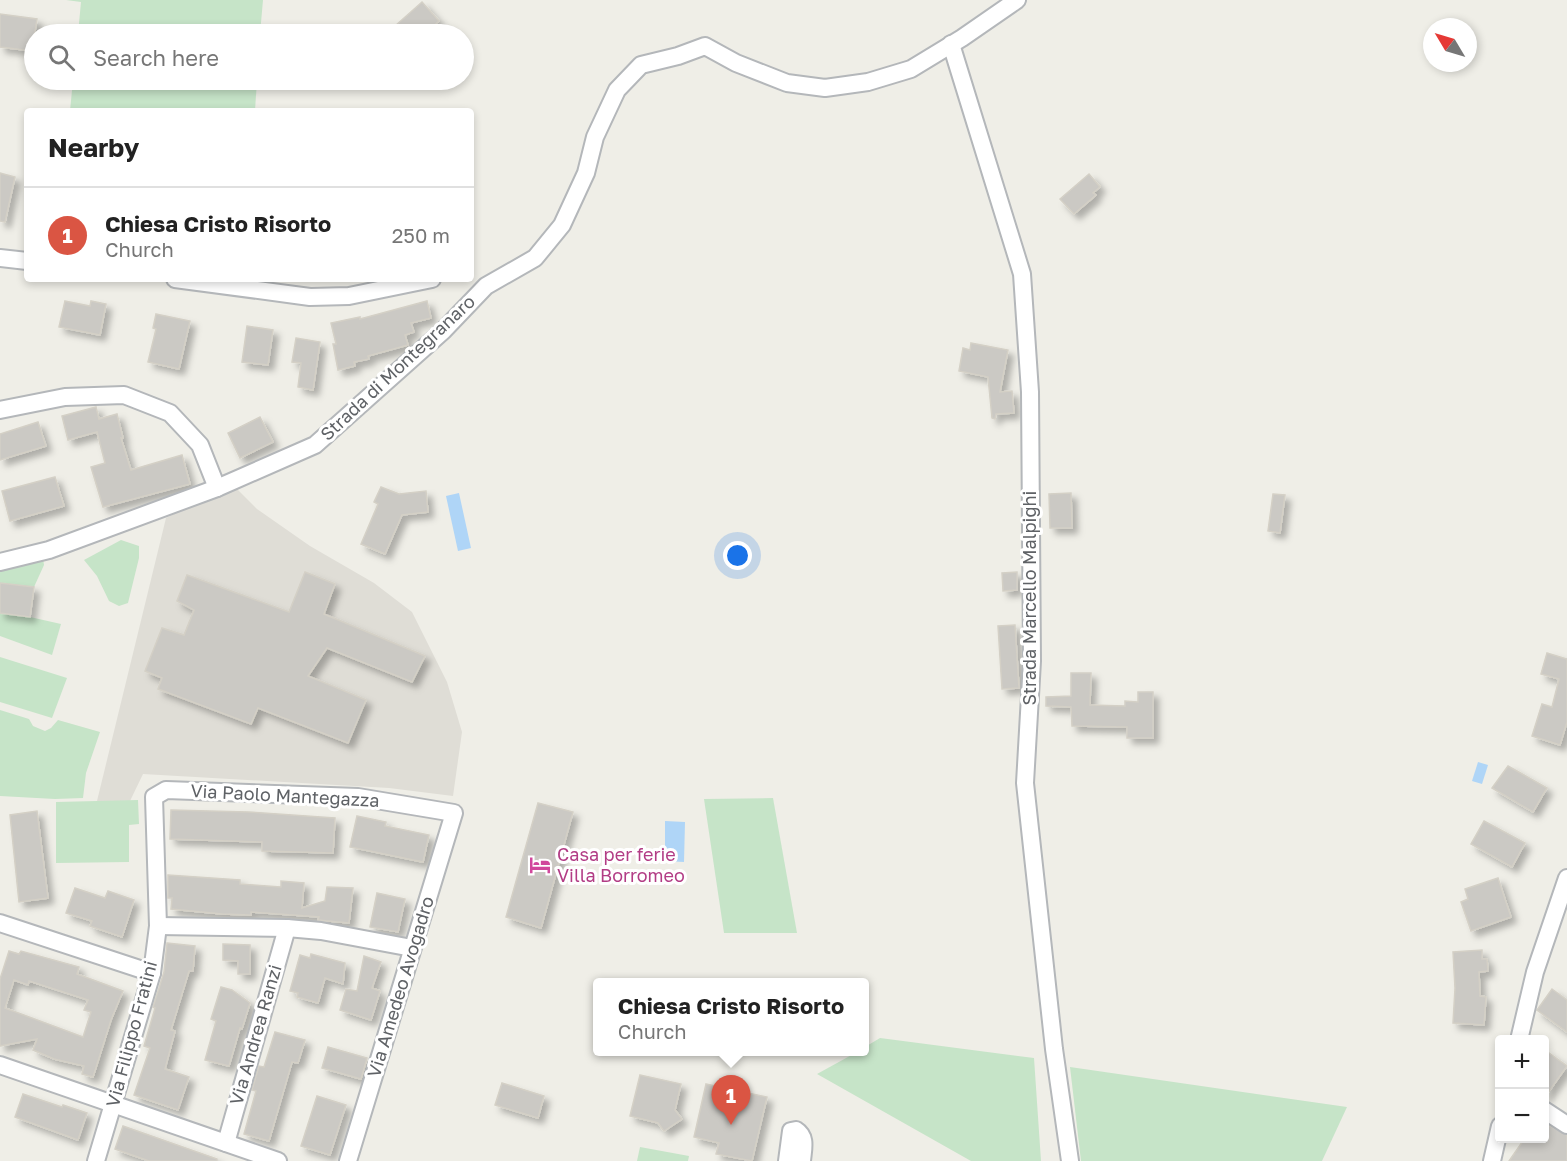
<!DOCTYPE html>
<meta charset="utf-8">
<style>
:root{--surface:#fff;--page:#f6f6f6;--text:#222;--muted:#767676;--line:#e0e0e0;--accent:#da5543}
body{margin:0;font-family:"Golos Text",sans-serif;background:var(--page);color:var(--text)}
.controls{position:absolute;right:18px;bottom:18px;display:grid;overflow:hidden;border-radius:6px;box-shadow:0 3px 9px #0003}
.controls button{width:54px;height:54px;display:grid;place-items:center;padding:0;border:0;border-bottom:2px solid var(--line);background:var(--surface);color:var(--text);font:30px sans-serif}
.compass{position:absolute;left:1423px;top:18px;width:54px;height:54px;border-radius:50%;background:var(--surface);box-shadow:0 3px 9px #0003;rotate:308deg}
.you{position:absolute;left:738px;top:556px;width:21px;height:21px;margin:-15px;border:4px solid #fff;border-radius:50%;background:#1a73e8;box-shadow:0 0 0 9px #1a73e833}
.badge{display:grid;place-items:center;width:39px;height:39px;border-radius:50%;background:var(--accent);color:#fff;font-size:20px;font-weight:700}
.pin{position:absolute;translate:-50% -50px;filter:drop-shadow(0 2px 3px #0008)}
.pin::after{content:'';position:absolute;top:32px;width:21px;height:18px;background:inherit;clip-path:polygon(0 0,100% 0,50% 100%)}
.popup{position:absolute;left:593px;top:978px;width:276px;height:78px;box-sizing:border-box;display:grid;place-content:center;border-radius:6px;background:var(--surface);filter:drop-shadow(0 2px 4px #0005);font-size:20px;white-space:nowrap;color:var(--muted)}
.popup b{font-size:22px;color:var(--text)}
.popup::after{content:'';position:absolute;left:50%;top:100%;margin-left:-12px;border:12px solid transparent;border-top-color:var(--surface)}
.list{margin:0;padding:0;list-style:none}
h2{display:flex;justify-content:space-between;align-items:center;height:78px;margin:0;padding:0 24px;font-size:26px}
h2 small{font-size:20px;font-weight:400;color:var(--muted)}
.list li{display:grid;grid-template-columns:39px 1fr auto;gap:18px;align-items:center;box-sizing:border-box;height:96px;padding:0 24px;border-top:2px solid var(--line)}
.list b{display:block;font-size:22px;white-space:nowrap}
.list p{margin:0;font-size:20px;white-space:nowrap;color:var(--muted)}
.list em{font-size:20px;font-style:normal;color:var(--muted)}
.icon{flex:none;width:33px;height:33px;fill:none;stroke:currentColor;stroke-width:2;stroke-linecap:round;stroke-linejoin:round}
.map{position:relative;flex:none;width:1567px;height:1161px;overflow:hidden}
.search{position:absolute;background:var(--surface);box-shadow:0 3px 9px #0003;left:24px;top:24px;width:450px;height:66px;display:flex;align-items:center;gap:15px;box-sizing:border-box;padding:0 21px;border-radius:33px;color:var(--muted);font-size:22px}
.panel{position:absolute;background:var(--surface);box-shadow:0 3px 9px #0003;left:24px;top:108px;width:450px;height:174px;border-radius:6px}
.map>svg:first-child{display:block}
</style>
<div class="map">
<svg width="1567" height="1161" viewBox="0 0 1567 1161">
<defs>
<filter id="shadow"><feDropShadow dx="5.5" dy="5.5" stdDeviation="3" flood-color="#0004"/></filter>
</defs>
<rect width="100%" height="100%" fill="#efeee7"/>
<polygon fill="#dfddd6" points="233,485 257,509 310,546 374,583 412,612 447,682 462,732 453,796 389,788 143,774 130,801 97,801 166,518"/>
<g fill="#c6e4c8">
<polygon points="66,0 263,0 260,34 78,34 81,2"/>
<polygon points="73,80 257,80 255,111 70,111"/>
<polygon points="121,540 139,546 139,558 128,603 119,606 109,601 97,576 84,560"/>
<polygon points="43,558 44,565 34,587 0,583 0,568"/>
<polygon points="0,613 30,617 61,624 52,655 0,636"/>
<polygon points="0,657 67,678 52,718 0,702"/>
<polygon points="0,710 29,719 33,726 45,731 51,728 58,720 100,732 86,773 83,798 55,799 0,796"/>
<polygon points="773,798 797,933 724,933 704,799"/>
<polygon points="138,800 139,824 129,825 129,862 56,863 56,802"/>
<polygon points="880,1038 1034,1058 1041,1161 971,1161 817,1074 857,1052 864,1052 865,1047"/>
<polygon points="1070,1067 1347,1107 1322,1161 1081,1161"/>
<polygon points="640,1147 689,1156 688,1161 637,1161"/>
</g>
<g fill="#afd5f7">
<polygon points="459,493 471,548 458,551 446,496"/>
<polygon points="1478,762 1488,765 1482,784 1472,781"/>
<polygon points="665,821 685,822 684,862 665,861"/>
</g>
<g fill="#cbc9c4" stroke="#d4d0c6" stroke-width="1.5" fill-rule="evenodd" filter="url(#shadow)">
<polygon points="422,2 439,21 424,34 386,34"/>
<polygon points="0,14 37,19 32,51 0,47"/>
<polygon points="0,173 15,177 5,222 0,221"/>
<polygon points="1089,174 1100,187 1093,193 1096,195 1074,214 1060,199"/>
<polygon points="65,301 90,306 91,301 106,304 100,335 59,327"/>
<polygon points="427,301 431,318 411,323 414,332 405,335 408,345 368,356 369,359 354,362 355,366 338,370 333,344 336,344 331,323 360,317 360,319"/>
<polygon points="156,314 190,321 179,369 148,362 156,329 153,328"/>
<polygon points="247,326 273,330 268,365 242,362"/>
<polygon points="296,338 320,342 313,390 298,387 301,363 292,362"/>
<polygon points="971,343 1008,350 1000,392 1012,391 1014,413 996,414 995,419 992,418 988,377 959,371 963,348 970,350"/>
<polygon points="96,407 99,419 117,414 123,438 121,438 131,470 182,455 190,484 103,507 91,467 105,463 97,432 68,440 62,416"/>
<polygon points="260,417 273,442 240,458 228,433"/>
<polygon points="38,422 46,446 0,460 0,434"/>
<polygon points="55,477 64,506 10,521 2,491"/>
<polygon points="381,487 399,494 426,491 428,512 402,515 385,554 361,544 378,504 374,502"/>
<polygon points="1071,493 1072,528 1050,528 1049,494"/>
<polygon points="1273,494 1285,495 1280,533 1268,531"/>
<polygon points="305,572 335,584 324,614 425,656 412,682 327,648 308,676 366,700 348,743 258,708 251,724 158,689 162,678 145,671 162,628 184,635 194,610 177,601 187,575 289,612"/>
<polygon points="1017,572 1017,590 1003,591 1002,573"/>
<polygon points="0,583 34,587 30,617 0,613"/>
<polygon points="1015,625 1019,688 1002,689 998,626"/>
<polygon points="1547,653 1567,659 1567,722 1560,745 1532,736 1542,704 1552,707 1559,679 1541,674"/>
<polygon points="1071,673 1091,673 1090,705 1125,706 1125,701 1138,702 1138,692 1153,692 1153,738 1127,738 1127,727 1072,726 1071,707 1046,706 1046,697 1071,696"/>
<polygon points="1508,766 1547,788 1533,812 1492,788"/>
<polygon points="538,803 573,812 541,928 506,917"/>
<polygon points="171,810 249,812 335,818 333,853 262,851 262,842 170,839"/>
<polygon points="37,811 48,898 19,902 10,815"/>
<polygon points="357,816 386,822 385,826 429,835 423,862 350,847"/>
<polygon points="1484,821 1525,843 1512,867 1471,844"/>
<polygon points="168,875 240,880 240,884 281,887 281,881 304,883 302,908 325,901 327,887 353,888 349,923 318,920 319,917 251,912 251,915 222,914 171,909 172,898 168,898"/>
<polygon points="1498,878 1511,917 1471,931 1461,902 1468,899 1465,889"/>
<polygon points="75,888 105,898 108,891 134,900 122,937 90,926 92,921 66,913"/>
<polygon points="377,893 405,899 398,932 370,927"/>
<polygon points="167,943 195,946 193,971 189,971 171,1030 175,1031 165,1069 189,1077 178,1110 134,1095 150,1048 144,1046 155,1008 153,1007 164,972"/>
<polygon points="223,944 250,945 250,974 238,974 238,961 223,960"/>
<polygon points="1482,950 1482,959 1487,959 1488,971 1479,972 1480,996 1486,997 1484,1025 1453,1023 1455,988 1453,952"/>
<path d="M9,951l10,3 2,-3 58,16 -2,7 46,17 -12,29 -18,57 -11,-3 2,-8 -30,-7 -21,-9 4,-11 -37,7v-67zM14,980l14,5 1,-4 59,19 -4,10 7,2 -8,25 -78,-29z"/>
<polygon points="311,954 345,963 343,984 325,978 318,1003 297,997 298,993 290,991 300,955 310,958"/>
<polygon points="364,956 381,962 372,988 380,991 371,1020 340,1010 346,989 357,991"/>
<polygon points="221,987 232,990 250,1003 242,1029 240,1028 229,1066 205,1060 216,1021 211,1019"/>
<polygon points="1552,989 1567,1000 1567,1032 1537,1010"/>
<polygon points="275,1032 305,1040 298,1063 292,1062 269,1141 244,1134 256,1091 252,1090 259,1066 264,1067"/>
<polygon points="328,1047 367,1058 361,1079 322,1068"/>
<polygon points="1545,1050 1567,1066 1545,1097"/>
<polygon points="640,1075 681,1084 675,1110 682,1119 664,1131 658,1123 630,1116"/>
<polygon points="502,1083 544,1096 538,1118 495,1105"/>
<polygon points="706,1084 767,1097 752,1161 716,1154 719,1143 694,1137"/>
<polygon points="23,1094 62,1107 63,1105 87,1113 78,1140 15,1117"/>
<polygon points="317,1096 346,1105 330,1155 301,1146"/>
<polygon points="1545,1123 1567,1135 1567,1161 1509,1161 1525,1138 1545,1138"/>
<polygon points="123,1126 217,1159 217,1161 149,1161 115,1149"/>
</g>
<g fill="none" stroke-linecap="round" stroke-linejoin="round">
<defs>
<g id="street">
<polyline points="951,44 1022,274 1030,392 1032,661 1025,783 1054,1049 1070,1161"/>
<polyline points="0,258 27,261"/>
<polyline points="175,279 310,297 349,296 432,279"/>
<polyline points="0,410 65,397 124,395 170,413 200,445 217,488"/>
<polyline points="0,562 49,550 217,488 315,445 443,331 486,286 535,258 562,225 586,173 595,137 617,90 641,65 678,56 705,46 736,63 787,83 825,88 868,82 911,69 962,38 1017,0"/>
<polyline points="0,923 152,973"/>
<polyline points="158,926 287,928 321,931 412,948"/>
<polyline points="1519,1040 1535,972 1567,878"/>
<polyline points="0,1065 278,1161"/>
<polyline points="1544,1110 1567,1125"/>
<polyline points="226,1143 287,928"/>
<polyline points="96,1161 152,973 158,926 154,797 166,790 358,797 454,813 348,1161"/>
<path d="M787,1161l4,-30 5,-1c11,7 7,19 6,31"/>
<polyline points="1492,1161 1500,1126"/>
</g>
</defs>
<use href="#street" stroke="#b4b7ba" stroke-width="20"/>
<use href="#street" stroke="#fff" stroke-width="16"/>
</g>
<defs>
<symbol id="hotel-bare" viewBox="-9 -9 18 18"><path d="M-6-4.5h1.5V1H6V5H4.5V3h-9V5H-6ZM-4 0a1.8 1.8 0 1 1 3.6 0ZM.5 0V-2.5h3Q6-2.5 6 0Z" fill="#d1479c" stroke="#fff" stroke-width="2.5" paint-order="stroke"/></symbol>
</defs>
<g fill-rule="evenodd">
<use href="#hotel-bare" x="525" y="850" width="30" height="30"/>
</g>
<g text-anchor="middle" stroke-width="6" stroke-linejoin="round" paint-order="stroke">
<g font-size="18" fill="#5f6266" stroke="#fff">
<text transform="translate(398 368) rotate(-43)" y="6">Strada di Montegranaro</text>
<text transform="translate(1030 598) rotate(-90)" y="6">Strada Marcello Malpighi</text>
<text transform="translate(285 796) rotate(3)" y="6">Via Paolo Mantegazza</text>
<text transform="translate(401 987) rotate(-73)" y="6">Via Amedeo Avogadro</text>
<text transform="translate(132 1034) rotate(-75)" y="6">Via Filippo Fratini</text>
<text transform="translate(256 1035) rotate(-74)" y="6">Via Andrea Ranzi</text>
</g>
<g font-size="18" fill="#b23c85" stroke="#fff" text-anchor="start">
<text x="557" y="861">Casa per ferie<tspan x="557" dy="21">Villa Borromeo</tspan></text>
</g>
</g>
</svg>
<div class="controls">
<button>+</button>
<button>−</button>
</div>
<svg class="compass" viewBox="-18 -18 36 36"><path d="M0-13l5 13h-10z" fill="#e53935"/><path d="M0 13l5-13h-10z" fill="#767676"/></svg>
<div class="you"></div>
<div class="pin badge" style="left:731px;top:1125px">1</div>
<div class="popup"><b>Chiesa Cristo Risorto</b>Church</div>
<div class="search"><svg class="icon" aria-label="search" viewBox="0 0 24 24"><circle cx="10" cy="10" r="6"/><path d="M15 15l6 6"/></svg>Search here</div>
<section class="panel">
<h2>Nearby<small></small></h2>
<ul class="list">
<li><span class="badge">1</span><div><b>Chiesa Cristo Risorto</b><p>Church</p></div><em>250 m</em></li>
</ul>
</section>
</div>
